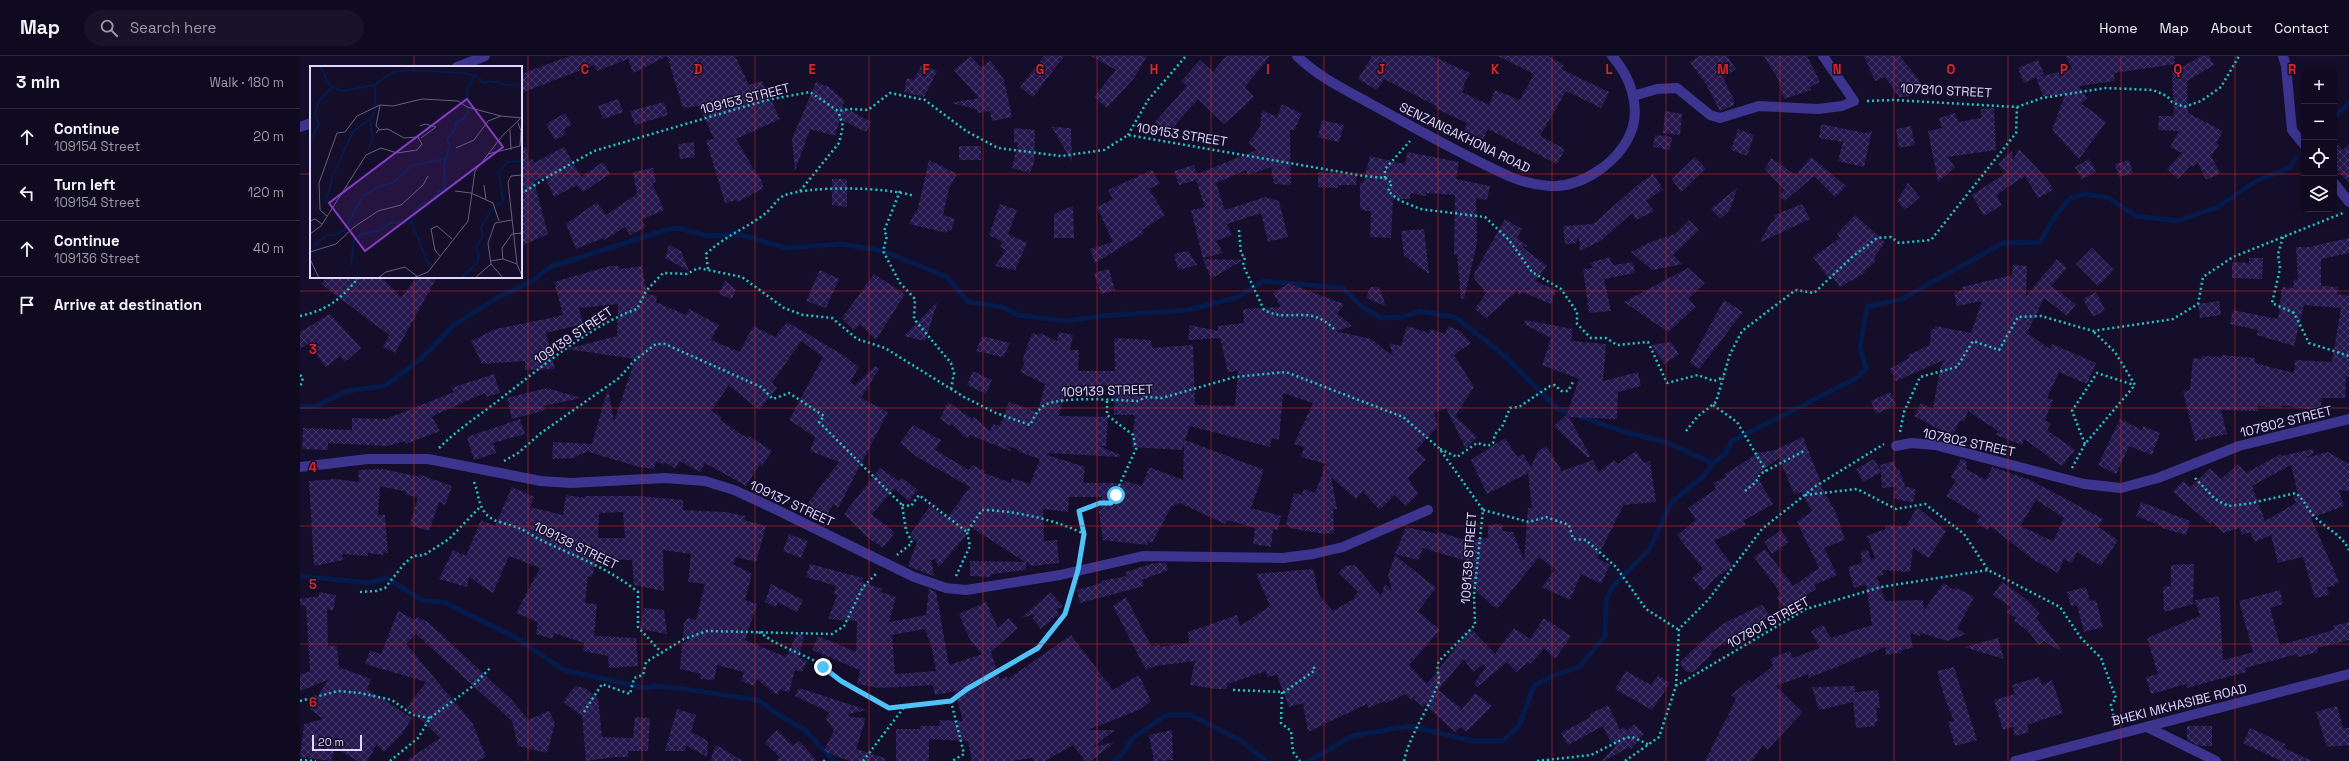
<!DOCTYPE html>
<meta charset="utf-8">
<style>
:root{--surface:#0f0a20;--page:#181329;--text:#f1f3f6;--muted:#9b9aa5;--line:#2f2b3e}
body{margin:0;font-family:"Space Grotesk",sans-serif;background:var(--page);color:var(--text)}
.controls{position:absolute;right:12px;top:12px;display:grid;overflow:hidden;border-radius:8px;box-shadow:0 4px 16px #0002}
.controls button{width:36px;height:36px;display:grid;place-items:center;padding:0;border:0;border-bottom:1px solid var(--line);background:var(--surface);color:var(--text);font:20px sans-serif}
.scale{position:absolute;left:12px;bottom:10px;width:50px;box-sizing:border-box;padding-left:4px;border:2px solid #ded7ff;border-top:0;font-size:11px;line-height:14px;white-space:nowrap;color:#ded7ff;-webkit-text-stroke:3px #140e2a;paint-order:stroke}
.stop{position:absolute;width:12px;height:12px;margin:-9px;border:3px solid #4fc3f7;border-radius:50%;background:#fff}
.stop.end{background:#4fc3f7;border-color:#fff;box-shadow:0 1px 4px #0008}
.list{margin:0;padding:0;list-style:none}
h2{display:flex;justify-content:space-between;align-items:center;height:52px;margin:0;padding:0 16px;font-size:17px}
h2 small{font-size:13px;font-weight:400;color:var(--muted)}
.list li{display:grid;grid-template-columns:26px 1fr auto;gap:12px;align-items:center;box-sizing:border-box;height:56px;padding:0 16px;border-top:1px solid var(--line)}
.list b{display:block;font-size:15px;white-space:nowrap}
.list p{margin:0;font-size:13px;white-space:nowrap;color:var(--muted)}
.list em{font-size:13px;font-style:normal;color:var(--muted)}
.icon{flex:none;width:22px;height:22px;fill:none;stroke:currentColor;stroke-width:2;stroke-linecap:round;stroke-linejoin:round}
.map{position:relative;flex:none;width:2049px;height:705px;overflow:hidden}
header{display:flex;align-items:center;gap:24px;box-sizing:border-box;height:56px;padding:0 20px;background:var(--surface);border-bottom:1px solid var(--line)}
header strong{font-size:19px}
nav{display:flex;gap:22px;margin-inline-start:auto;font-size:14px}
.search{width:280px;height:36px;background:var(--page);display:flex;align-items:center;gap:10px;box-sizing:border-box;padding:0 14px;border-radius:22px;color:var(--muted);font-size:15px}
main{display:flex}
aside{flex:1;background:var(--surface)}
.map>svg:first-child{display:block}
</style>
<header>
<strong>Map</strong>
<div class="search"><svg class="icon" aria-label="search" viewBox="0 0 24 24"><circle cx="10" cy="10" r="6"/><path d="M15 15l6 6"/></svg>Search here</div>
<nav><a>Home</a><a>Map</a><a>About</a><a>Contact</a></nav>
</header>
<main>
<aside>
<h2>3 min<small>Walk · 180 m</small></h2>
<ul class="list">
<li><svg class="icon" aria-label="ahead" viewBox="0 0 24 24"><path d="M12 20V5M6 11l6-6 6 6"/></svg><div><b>Continue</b><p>109154 Street</p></div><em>20 m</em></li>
<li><svg class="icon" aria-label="left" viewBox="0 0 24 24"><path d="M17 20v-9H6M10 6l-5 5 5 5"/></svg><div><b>Turn left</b><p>109154 Street</p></div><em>120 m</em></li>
<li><svg class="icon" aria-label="ahead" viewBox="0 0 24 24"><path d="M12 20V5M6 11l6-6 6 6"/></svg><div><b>Continue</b><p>109136 Street</p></div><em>40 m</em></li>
<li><svg class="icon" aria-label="arrive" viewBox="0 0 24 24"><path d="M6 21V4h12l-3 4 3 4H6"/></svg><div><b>Arrive at destination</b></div></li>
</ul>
</aside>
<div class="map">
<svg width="2049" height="705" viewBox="0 0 2049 705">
<defs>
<pattern id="building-cross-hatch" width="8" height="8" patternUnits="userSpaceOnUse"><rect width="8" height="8" fill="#25184d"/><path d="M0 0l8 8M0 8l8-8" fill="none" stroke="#443968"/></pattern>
</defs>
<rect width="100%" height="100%" fill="#140e2a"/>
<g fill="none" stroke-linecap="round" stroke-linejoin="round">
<g stroke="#051b4c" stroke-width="5">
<polyline points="2034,62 2049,47"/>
<polyline points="0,351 17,350 47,335 85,330 122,302 154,269 197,242 232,225 250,211 369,173 378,172 409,180 429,179 434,177 487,192 542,188 583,195 647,221 668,246 702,251 719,259 767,265 800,260 888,254 938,241 963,225 1043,232 1061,250 1081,262 1103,261 1120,255 1157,262 1206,301 1258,353 1325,376 1365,386 1413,407"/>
<polyline points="0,520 69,527 86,522 124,545 144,546 213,580 264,614 345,632 355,630 377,632 458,644 477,658 504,673 534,705"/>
<polyline points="813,705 822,698 833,682 866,659 891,659 941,685 966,705"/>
<polyline points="1009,705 1052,680 1109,670 1173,685 1203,685 1219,670 1234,630 1255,619 1279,611 1305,580 1306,545 1313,530 1349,494 1371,447 1404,420 1413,407 1425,398 1432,385 1555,323 1566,313 1560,291 1567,251 1602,243 1703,187 1740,186 1756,159 1770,142 1786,138 1809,142 1836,160 1877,165 1918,151 1956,125 1990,112 1995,102"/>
</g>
</g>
<g fill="url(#building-cross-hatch)" fill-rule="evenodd">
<polygon points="270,0 435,0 449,29 462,25 480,63 436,83 457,119 459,119 464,132 437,146 436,144 425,147 406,84 414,83 399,50 383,52 367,0 333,17 328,3 297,15 294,9 221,37 221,18"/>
<polygon points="671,0 681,12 690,4 704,24 712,61 692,65 690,55 677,57 677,53 651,47 679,42 654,14"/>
<polygon points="744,0 764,0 733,41 720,31"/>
<polygon points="791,0 847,0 834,22 807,52 794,41 816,14"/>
<polygon points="926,0 970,0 945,31 954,41 924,68 898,43 868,77 855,66 887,30 881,25 900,4 913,16"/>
<polygon points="1072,0 1132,0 1170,17 1163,30 1165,31 1162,36 1189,49 1195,34 1220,44 1234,18 1198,0 1248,0 1264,9 1261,13 1309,36 1301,52 1266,35 1240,80 1265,93 1257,108 1188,73 1183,83 1164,74 1167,67 1135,52 1136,50 1084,23 1077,34 1058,23"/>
<polygon points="1399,0 1427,0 1436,13 1423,22 1434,44 1434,49 1420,55 1406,28 1390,6"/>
<polygon points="1464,0 1507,0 1520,26 1510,31 1511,34 1484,43 1478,23"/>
<polygon points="1564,0 1600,0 1622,28 1607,41 1599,41 1585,21 1575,25"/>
<polygon points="1766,0 1874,0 1875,8 1814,17 1815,25 1779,30 1787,43 1781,47 1806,66 1779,103 1752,74 1765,39 1743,40 1736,21 1724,27 1718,12 1738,4 1744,18 1737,21 1772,13"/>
<polygon points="1901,0 1909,0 1914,9 1887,25 1888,57 1923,75 1916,87 1919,89 1911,100 1920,117 1906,124 1898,107 1892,111 1891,109 1878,123 1867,113 1882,97 1870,91 1879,75 1858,74 1859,60 1874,60 1872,17"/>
<polygon points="622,8 637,15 624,41 604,36 607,22 614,24"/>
<polygon points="516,26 529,31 545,45 542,50 571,66 566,76 540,63 535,80 510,73 495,115 492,83"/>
<polygon points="318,43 323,56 303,63 298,50"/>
<polygon points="364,46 368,59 335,69 330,55"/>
<polygon points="982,48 1002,58 994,74 990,74 991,129 974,128 971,111 948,119 946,114 916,127 925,154 965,141 979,145 988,181 968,186 961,157 927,168 932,179 916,185 923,197 903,202 891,154 905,151 896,124 879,129 874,115 894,109 897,118 957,94 948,87 960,71 962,54 977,61"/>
<polygon points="1694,52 1696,94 1647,101 1655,111 1638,126 1628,75 1642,72 1639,62 1655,57 1658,66 1681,62 1681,53"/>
<polygon points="1365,55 1382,58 1380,79 1363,77"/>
<polygon points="265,57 272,69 264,73 266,78 255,84 246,68"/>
<polygon points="1022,64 1044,69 1039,86 1018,81"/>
<polygon points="1521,68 1565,77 1572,75 1564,111 1538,105 1543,86 1519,82"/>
<polygon points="1611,70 1615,89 1599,92 1596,73"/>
<polygon points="752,71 771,72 772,106"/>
<polygon points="714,72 735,74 734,107 730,117 712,112 718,87 714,87"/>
<polygon points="1438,73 1454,79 1447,100 1431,94"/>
<polygon points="1355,79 1372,81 1370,94 1353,91"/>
<polygon points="2034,85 2043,94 2049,88 2049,127 2034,111"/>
<polygon points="394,86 395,101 380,103 378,88"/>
<rect x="659" y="90" width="22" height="14"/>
<polygon points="226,91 229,105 232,103 234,107 264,91 281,121 303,106 310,118 283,136 277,129 254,141 245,121 234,125 248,178 221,190 221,92"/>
<polygon points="1719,93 1748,124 1753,134 1738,142 1725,120 1696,139 1702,149 1684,160 1672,139 1706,117 1698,108 1712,95 1713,104"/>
<polygon points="1108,96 1159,106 1156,123 1190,130 1187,144 1176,142 1177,187 1164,243 1161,243 1157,199 1154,199 1155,139 1126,137 1126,140 1111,137 1110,143 1093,143 1091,182 1070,181 1071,155 1065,155 1060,152 1060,127 1063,127 1070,100 1105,108"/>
<polygon points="1395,101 1406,113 1381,136 1372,123"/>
<polygon points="1511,101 1546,130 1535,141 1514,120 1485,145 1479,140 1484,134 1465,113 1471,102 1496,119"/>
<polygon points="1789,103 1796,116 1782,123 1775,111"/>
<polygon points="629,104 657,118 649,132 643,159 655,163 651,175 648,174 647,177 609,168 616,155 617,156"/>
<polygon points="1829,104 1833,117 1819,121 1815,108"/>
<polygon points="353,112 356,126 352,127 364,154 341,164 346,171 330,179 325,171 304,184 303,182 276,193 266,168 297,146 306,159 337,138 333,116"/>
<polygon points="852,114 860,128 849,133 865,159 842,174 844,177 795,207 790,193 813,186 797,151 813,143 808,134"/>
<polygon points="1018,116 1057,119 1056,129 1038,129 1038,132 1018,131"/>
<polygon points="1353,118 1363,133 1346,145 1354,155 1336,164 1332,157 1302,184 1280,195 1279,181 1276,187 1265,188 1263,170 1293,168 1335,131"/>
<polygon points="532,123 547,123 547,151 532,149"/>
<polygon points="1608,127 1620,141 1605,154 1597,145"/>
<polygon points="1437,132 1430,154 1420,163 1411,153"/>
<polygon points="700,148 717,154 708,178 727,187 715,214 695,210 706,194 700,191 703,186 689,179"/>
<polygon points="1502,148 1510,163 1459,187 1472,165 1476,163 1474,159"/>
<polygon points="773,150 774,182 754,182 754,158"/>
<polygon points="1555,159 1585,186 1574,202 1576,205 1564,215 1565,217 1540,231 1532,220 1528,222 1513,201 1540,182 1537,178"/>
<polygon points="1205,163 1222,173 1217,182 1228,190 1222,191 1247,210 1235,225 1256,234 1251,248 1223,236 1219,239 1217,235 1186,262 1175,253 1186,237 1174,222 1174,218"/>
<polygon points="1389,164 1399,174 1373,199 1383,208 1352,214 1331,196 1351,186 1375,178"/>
<polygon points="1124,173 1129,218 1104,200 1101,175"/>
<polygon points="2049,182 2049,197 2021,203 2021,230 2038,231 2037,238 2049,240 2049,321 2046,320 2045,342 2022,342 2020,355 1982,349 1982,352 1958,350 1958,355 1921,354 1927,378 1895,385 1883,335 1890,334 1893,302 1902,303 1902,300 1921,301 1921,299 1955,302 1955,307 1994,317 1995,304 2032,306 2041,252 2004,249 1994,290 1957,279 1958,274 1930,268 1933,254 1978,263 1982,231 1993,232 1994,223 1998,224 1996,191 2009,191"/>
<polygon points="369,189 381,195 389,215 365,202"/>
<polygon points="1792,192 1814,214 1798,230 1776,208"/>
<polygon points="888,195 897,209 878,214 874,198"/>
<polygon points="1309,201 1313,209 1333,206 1335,217 1304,223 1311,255 1289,257 1283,213 1293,212 1290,207"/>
<polygon points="1949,202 1963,202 1962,223 1932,222 1932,206 1949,207"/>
<polygon points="903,203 943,204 911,223"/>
<polygon points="1757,203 1767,212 1751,230 1776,248 1767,260 1744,242 1727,277 1750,293 1752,288 1796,307 1787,328 1759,316 1747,342 1753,344 1745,364 1751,368 1747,374 1775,394 1762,410 1724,383 1722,389 1696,379 1698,375 1668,355 1664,366 1660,364 1652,380 1614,360 1621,347 1633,353 1640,312 1644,304 1596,325 1590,313 1609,302 1608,299 1630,289 1631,273 1635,273 1635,270 1671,277 1682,245 1657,250 1654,236 1663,234 1662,231 1712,219 1713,209 1727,210 1726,240"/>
<polygon points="310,210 318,210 320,213 342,210 347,238 357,240 356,246 386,259 389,253 419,269 411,284 440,296 453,270 475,281 487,266 543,299 559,311 550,326 555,330 575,310 579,313 561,342 588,356 538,452 534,448 525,460 508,447 539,406 510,395 515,381 489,364 523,301 501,285 472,327 477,332 459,354 429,329 411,355 422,361 420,364 447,382 449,380 472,395 462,410 460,408 446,430 405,407 400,416 380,405 375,413 365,406 364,409 356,405 354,413 339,411 289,396 290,394 273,402 252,403 253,386 292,388 308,332 314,366 335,303 267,293 317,280 318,248 279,252 283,268 246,277 255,313 225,314 225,305 182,308 171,285 195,273 260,260 263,258 254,226"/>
<polygon points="1388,212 1405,227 1388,243 1396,251 1368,276 1324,246"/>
<polygon points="809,213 815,234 801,238 794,217"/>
<polygon points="520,214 539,223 526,252 506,245"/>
<polygon points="574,218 605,238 576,284 560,268 554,274 542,262"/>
<polygon points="27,221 81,221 101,241 117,221 137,221 95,297 83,291 89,279 21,228"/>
<polygon points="425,225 436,233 432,243 419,238"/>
<path d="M993,225v4l51,19 -7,10 16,12 -18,5 36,8 22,17 -4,-13 12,3 6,-20 22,7 1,-4 15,5 3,-8 12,5 11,12 -17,12 20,32 -19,29 22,21 -11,12 -20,-41 -12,5 4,13 -22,24 10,9 -18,19 10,16 -12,12 -11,-11 -16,15 -16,-19 -7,8 -25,-22 6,32h-4l1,24 -10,1 -34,-6 -4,-5 8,-30 8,2 2,-6 11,4 11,-29 -25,-7 3,-10 -10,-3 19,-41 -30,-10 -4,47 -7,-2 -2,9 -80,-21 -5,14 79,30 -13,38 30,8 -3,14 -5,-1 -2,18 -18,-3 2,-16 -28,-8 -2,4 -45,-21 -9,4 -19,36 -5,-2 1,4 -45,-5 -4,-28 3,-15h-33l-1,15 -25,-3 1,32 13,-1 2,23 -27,3 -6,-4v8l-35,4v3l-21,-1v-15l55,1 -54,-35 -3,6 -29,34 -4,-8 -4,1 3,16 -26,-10 9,-24 -8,-6 21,-30 17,12 23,-31 -53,-30 -17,-14 13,-18 28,15 -6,10 34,20 3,-5 13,6 -1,2 27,10 1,-5 18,6 10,-25 -21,-7v-2l-14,-5 6,5 -1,1 -40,-16 -3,3 -16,-14 -1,2 -10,-7 8,-17 24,17 2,-2 16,14 3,-7 7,2 9,-24 29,10 7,-28 -25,-12 5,-10 -3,-1 10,-28 7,2 1,-2 17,8 2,-9 14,3 -3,15h9l-1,21h37l-1,-33 37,2 1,8 41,-3 2,60 40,1 3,-36 -10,3 -8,-35 -32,2 2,-15 28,6v-5l26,-3 -1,-14 38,-2 -8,-14zM814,329v30h21l-3,32 50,3 2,-7 -1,37 -34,-13 -7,19 -17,-5 -1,2h-41l2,-16 -38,-12v-2l73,4v-2l-21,-9h7l2,-29 -49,-1 8,-30z"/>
<polygon points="1070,231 1079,231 1086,250 1066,242"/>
<polygon points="1796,236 1805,254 1793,261 1783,243"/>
<polygon points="1424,244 1443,256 1399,313 1390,306"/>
<polygon points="638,245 625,285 604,280"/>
<polygon points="1919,245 1921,259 1900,262 1898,248"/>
<polygon points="30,258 61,292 45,306 40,300 26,311 8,288 0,293 0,276"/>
<polygon points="1225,264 1273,273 1271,285 1306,288 1303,325 1338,316 1341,330 1318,336 1317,363 1269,361 1290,400 1288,402 1254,370 1267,358 1279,323 1242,309 1251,282 1224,268"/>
<polygon points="682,280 710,287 703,301 676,295"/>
<polygon points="1371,286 1379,298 1364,308 1351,289"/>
<polygon points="673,315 692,324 686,338 667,329"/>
<polygon points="194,318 200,337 186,341 185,337 137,358 132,361 140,375 106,388 105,385 88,390 28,387 28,394 2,393 3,372 52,374 52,362 86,363 154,336 151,332"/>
<polygon points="247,332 281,342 243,350 245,354 212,363 207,342"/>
<polygon points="1590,336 1596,349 1576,358 1571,345"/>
<polygon points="220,363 225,378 193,387 196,397 174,404 167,381"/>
<polygon points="1820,363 1842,374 1843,370 1860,377 1852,399 1829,390 1816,418 1798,409"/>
<polygon points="1503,381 1520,424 1518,425 1536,457 1545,484 1524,492 1537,519 1514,529 1516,533 1484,553 1477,541 1481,538 1454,501 1465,493 1493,530 1519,512 1497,466 1512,455 1501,436 1494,438 1479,402 1456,419 1473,448 1443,465 1446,469 1414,485 1433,510 1414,523 1404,535 1392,522 1403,513 1377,479 1396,464 1388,452 1416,433 1413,427 1426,421 1424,419 1458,397 1475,394"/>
<polygon points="1205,382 1217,401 1223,398 1231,411 1238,395 1246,390 1262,415 1293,404 1299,416 1314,404 1318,408 1336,395 1344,407 1350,405 1356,446 1324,449 1324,448 1297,502 1310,509 1301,528 1281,518 1270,544 1242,531 1255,513 1239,501 1197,553 1171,531 1173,528 1162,525 1166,505 1123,492 1118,504 1095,498 1106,471 1138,478 1138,476 1162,483 1188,482 1188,469 1202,468 1202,475 1213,476 1224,505 1228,452 1232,452 1228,417 1187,438 1171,404"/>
<path d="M2013,393l1,4 -9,5 23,-6 21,12v27l-10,-1 5,16 -33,12 28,64 -5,2 1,2 -8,1 2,8 -14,3 -12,-41 -25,6 -7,-28 -16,7 -5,-10 -8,3 -3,-7 -16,5 -11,-12 -1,4 -38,-33 10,-11 7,6 20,-19 11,11 17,-15 8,9 35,-19 1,2zM1991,409l7,29 -5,2 3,7 -31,18 -13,-35z"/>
<polygon points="1574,403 1581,415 1580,409 1594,405 1597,414 1599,413 1605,430 1603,430 1616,433 1613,447 1593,442 1595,431 1582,432 1581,416 1563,426 1556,413"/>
<path d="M1661,403l5,1 1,10 19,10 6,-13 38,13 73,39 -5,8 20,13 -17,26 -24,-14 -5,11 -8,-4 -6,14 -24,-13 -44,-34 -3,4 -11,-8 4,-6 -34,-20 10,-16 -5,-3zM1736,444l28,18 -11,23 -33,-15z"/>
<polygon points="580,412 599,425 602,422 618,434 609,445 594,433 573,457 572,459 595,476 583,492 567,481 544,458"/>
<polygon points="83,413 120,421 118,418 152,430 145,449 139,446 129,475 110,469 118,441 106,439 107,436 80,430 78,459 85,459 88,497 84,496 83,499 68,497 68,500 42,498 43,504 14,510 9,425 36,423 59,426 58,414"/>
<path d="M212,431l22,10 -4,10 33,8 3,-20 19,3v-2h55l43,4v10l42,2 20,4 -1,4 22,6 -10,36 -20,-5 -3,7 19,10 -7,26 12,4 -12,36 41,17 11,-24 7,3 -5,21 8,4 -5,11 -7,-2 -6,23 -8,-4 -4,6 -21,-16 -2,7 -13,-5 3,-9 -27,-7 -3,15 -14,-1 1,-5 -21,-5 2,-25 7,-5 -6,-1 1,-15 4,-5 8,2 9,-36 -17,-2 3,-28 -28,-4 1,41 -30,-6 -2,-25 -36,-1 -4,18 -4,-1 -3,27 12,1 -3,32 42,2 2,28 -29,2 -1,-12 -25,-5 1,-8 -30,-10 -2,6 -16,-5 2,-12 -22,-9 24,-45 -31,-12 -16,37 -24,-16 -2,10 -28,-8 14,-29 13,6 15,-36 14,6zM323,456l2,26h-27l1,-25z"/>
<polygon points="1841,446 1890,465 1886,479 1862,472 1862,470 1836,460"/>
<polygon points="1617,451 1646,475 1629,502 1613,492 1610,516 1582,514 1584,519 1577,520 1585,545 1623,544 1624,554 1644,527 1654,534 1655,531 1674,541 1657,573 1666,578 1647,585 1621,577 1620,580 1610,577 1613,592 1601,594 1601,597 1586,599 1585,591 1509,622 1508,618 1476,630 1503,656 1467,694 1463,689 1452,705 1405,705 1427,661 1430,662 1428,659 1436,643 1431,639 1449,624 1451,627 1473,610 1470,603 1490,595 1493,602 1520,592 1511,575 1523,569 1531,582 1572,569 1566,528 1554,532 1548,511 1562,507 1561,496 1568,494 1571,504 1575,502 1567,480 1585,473 1586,469 1606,471"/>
<polygon points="1481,474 1489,486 1472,498 1464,486"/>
<polygon points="489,478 508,485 501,502 483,495"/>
<polygon points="1095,499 1136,532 1118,555 1140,574 1109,609 1127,628 1171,572 1195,598 1214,572 1230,583 1244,562 1271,580 1255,603 1244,592 1231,608 1228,606 1216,616 1207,606 1177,631 1174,628 1186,611 1184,608 1173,616 1164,603 1138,634 1162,653 1175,637 1192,650 1166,676 1161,671 1155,676 1125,649 1123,651 1114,643 1116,639 1111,644 1106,638 1086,647 1085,645 1068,652 1067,648 1008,676 1003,647 989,651 977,619 967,621 966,615 927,628 927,633 916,633 890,629 895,605 855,610 846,614 813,550 826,541 851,590 860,589 860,591 889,587 888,576 937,559 940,570 970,550 956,518 1013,513 1019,539 1033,555 1055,542 1054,540 1058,536 1038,517 1045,510 1055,509 1081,540 1085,528 1092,535 1088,519"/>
<polygon points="854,507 866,507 868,514 842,524 844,530 780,547 777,534 802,527 801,525 826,520 826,516"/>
<path d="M510,508l53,14 -1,4 20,7 -1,3 15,5 -7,25 37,-7 3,-26 7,3 13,73 33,-11 -12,-14 -11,-26 27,-12 12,26 11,-10 9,10 -27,24 9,28 6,-4 2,3 63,-44 42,55 26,-15 12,26 -10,8 -53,21h27l-22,17 22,-5 -24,19h-6l-12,-16 -28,16h-11l-2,-3 -21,3h-39l-4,-20 -39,-2v22h-33v-32h24v-3h19l1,-6 23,1 -8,-30 -20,4 -2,-10 -55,3 -21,-4 3,-14 -48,-20 6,-14 38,16 1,-31 -29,-2 9,-24 -3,-1 2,-8 -30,-9zM625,573l7,20 4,22 -41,3 -3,-39z"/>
<polygon points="1894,508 1893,548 1864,556 1863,531 1871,530 1871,509"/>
<polygon points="1702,526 1726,543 1740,557 1736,562 1760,592 1758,594 1744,585 1739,589 1727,574 1714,565 1716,562 1707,556 1711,551 1693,539"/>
<polygon points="471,528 503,544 497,556 478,546 476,551 465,546"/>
<polygon points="1786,531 1790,545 1796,544 1803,571 1784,576 1777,549 1771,550 1767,536"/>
<polygon points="1980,534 1983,548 1970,552 1980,589 2034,574 2033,570 2049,566 2049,584 2017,592 2018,596 1998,601 1997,598 1945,612 1946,616 1931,620 1887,632 1886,628 1851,638 1846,621 1858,618 1847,582 1900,560 1895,544 1919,540 1923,604 1953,596 1939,545"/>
<polygon points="19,536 36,539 33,555 27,553 28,590 37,590 39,611 71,623 67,633 112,662 102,678 84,696 77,688 67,705 58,705 35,692 31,705 0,701 4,668 23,663 10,653 28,624 0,635 0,619 10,615 6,550 0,549 0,543 19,540"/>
<polygon points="751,536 763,551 756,553 759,558 741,573 732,562 737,558 721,562"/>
<polygon points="1462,549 1471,561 1425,586 1411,596 1412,598 1393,616 1387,616 1379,607 1410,578 1426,566"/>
<polygon points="344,552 364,554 367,578 340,573"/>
<polygon points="98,555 115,564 117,561 128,566 213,645 228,664 249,655 255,667 247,697 218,690 212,665 116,578 106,588 173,668 186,701 176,705 106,705 140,682 107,651 126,626 65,608 70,594 81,598"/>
<polygon points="1698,582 1704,603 1664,591"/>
<polygon points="1654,611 1677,684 1655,690 1648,666 1654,665 1645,643 1637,615"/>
<polygon points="1326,615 1351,629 1358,619 1370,627 1352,654 1315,633"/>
<polygon points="1739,621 1742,629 1752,624 1763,657 1727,669 1729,676 1715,680 1713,671 1703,674 1694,644 1715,638 1712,629"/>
<polygon points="275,630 285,632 298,642 302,681 333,682 335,661 350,662 348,695 328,695 328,701 314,701 286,705 282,660 263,646"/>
<polygon points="1555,630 1555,636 1578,634 1580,652 1576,652 1578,665 1575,666 1575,670 1556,672 1553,646 1519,654 1512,631"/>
<polygon points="499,632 567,654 548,658 549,661 566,662 556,693 585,702 584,705 549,705 524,695 534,674 526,663 529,656 495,640"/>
<polygon points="1308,649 1320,674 1324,671 1327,675 1334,668 1344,678 1331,693 1329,691 1304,705 1303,704 1316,689 1313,686 1311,687 1303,670 1268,689 1261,677 1291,661 1290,658"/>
<polygon points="2037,650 2043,672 2049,672 2049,689 2027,691 2016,656"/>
<polygon points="377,653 396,659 391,676 408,685 407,701 386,689 385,695 365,695"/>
<polygon points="1887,670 1912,670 1912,690 1899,690 1887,684"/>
<polygon points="1950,672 1985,688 1984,692 2012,705 1981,705 1943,687"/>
<polygon points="477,674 493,690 499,685 517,705 476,705 480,701 465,687"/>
<polygon points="872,674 873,704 854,705 849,679"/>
<polygon points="416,689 443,705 410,705"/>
</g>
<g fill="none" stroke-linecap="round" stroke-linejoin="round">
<g stroke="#22c8c7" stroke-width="2.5" stroke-dasharray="2 3" stroke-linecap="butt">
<polyline points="1567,45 1593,44 1717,51 1742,42 1806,32 1853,34 1867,40 1872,46 1884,51 1901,45 1921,31 1939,0"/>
<polyline points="828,79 848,44 886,0"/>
<polyline points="1085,122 1092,127 1088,135 1099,144 1120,153 1185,161 1209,184 1232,216 1261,233 1277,256 1277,268 1291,282 1306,282 1317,289 1348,286 1367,327 1398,319 1414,325 1424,321"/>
<polyline points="500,135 539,87 543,70 538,55"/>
<polyline points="600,135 584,175 587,180 583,195 600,227 615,243 614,263 651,307 654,317 651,333"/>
<polyline points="221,138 249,120 294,95 467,44 510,36 538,55 550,53 568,54 590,37 625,44 666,75 698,92 761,100 804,94 828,79 1064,120 1085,122 1085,113 1110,85"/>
<path d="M939,174l2,24 4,3 -2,8 21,45c27,14 44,-7 70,19"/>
<polyline points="1983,181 1978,198 1980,213 1972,247 1994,257 2009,287 2049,300"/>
<path d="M408,213l-2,-15c17,-17 41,-26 60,-41 6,-5 11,-14 17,-17 25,-11 105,-9 131,0"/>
<path d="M0,260c28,-6 41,-17 59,-39"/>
<polyline points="0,319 3,322 0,331"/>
<polyline points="1413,349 1437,366 1466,415"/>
<polyline points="1386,375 1397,361 1416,346 1430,298 1442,275 1493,236 1497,234 1514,237 1552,201 1577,182 1591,181 1599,187 1631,184 1716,77 1717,51"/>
<polyline points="1600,376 1604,356 1620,321 1657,311 1673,285 1699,294 1718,261 1741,260 1793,275 1873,263 1898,248 1903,221 1933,201 2043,157"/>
<polyline points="1785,388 1772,355 1797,317 1834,329"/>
<path d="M139,392c20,-20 44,-35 65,-52 39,-30 87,-71 133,-87l9,-18 17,-18 24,1 11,-6 44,9 42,31 19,7 29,3 25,21 28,9 79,49 32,16 34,12c4,-7 7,-16 15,-20 17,-9 72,-5 92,-4l10,-4 15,1 73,-21 51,-5 117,45 36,31 44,62 -9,85 1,30 -36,36c-4,8 2,15 -1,23 -10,26 -28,50 -34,77"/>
<polyline points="1140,393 1157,401 1177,387 1188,390 1193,387 1195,378 1202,371 1210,352 1219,351 1250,330 1255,329 1261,335 1268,335 1274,324"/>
<polyline points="204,405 218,397 241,377 319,322 335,304 356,288 365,288 461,331 473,343 489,337 524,360 519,366 602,449 606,474 612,487 597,499"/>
<polyline points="1772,412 1785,388 1835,329 1815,296 1793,275"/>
<path d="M1895,422l20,21 13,7 19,-2 49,-11c8,7 12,17 19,24 12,12 27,18 34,33"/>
<path d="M174,426c5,12 4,24 13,33 8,8 23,9 34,14 8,4 15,9 24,13 32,15 65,27 93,50v35l23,25"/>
<polyline points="1445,435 1456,426 1460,418 1504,395"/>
<polyline points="1505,439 1557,433 1596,453 1625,448 1664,478 1688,514 1760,551 1781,582 1801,602 1816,642 1811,649 1815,666"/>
<path d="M602,449l9,1 8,-11 48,37 15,-22c30,0 75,10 102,24"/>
<polyline points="1183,454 1229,466 1246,461 1266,468 1269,469 1273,483 1286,484 1316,511 1346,553 1379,574"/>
<polyline points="780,502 784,478 779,455 800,447 811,447 836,393 833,379 807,359 807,344"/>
<polyline points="656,520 670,490 667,476"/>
<polyline points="60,536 76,535 85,532 104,508 113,500 124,499 149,483 180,451"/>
<polyline points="459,576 474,586 513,604 541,625 589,652 604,650"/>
<polyline points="1376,630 1379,573 1408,544 1462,473 1516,430 1584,388"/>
<polyline points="933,634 984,636 1014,615 1014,609"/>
<polyline points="982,636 981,667 991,675 993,696 1000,705"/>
<polyline points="0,645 38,635 60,637 92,644 113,659 130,662"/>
<polyline points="651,645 664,698 652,705"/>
<polyline points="284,656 302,628 330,638 334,622 343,619 346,606 384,583 407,575 532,578 544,570 563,531 577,517"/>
<polyline points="0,704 16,705"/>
<polyline points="90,705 118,682 130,662 173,630 191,611"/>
<polyline points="523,705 526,705"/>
<polyline points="563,705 605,650 651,645 667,633 738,592 765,558 774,530"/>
<polyline points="1237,705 1291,699 1325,682 1332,681 1350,689"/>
<polyline points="1325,705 1359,681 1376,630 1506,553 1581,531 1688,514"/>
</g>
<g stroke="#3c348e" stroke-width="10">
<path d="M997,0c21,21 49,34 74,48 46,25 92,52 140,73 12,5 25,8 38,9 33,2 70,-24 82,-54 10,-26 -1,-56 -19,-76"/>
<polyline points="1983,0 1986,10 1992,74 2004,89"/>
<polyline points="157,11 185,0"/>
<polyline points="1333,40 1357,33 1377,32 1410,59 1420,62 1459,50 1518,53 1542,50 1554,45 1523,0"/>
<polyline points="0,71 11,67"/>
<polyline points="2034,127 2049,146"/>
<polyline points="1596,390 1611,387 1635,389 1784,428 1821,432 1858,422 1939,390 2049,363"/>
<polyline points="0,411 68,403 128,403 241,425 271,427 365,422 405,425 434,434 473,452 614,521 646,532 666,534 760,519 843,500 983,502 1013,498 1043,491 1128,454"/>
<polyline points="1847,671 1916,705"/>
<polyline points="1715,705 2049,618"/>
</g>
</g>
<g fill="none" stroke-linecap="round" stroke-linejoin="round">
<polyline stroke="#4fc3f7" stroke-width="5" points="523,611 541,625 589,652 651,645 667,633 738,592 765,558 778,514 784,478 779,455 800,447 811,447 816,439"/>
</g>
<path fill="none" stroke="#d62828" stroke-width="1" stroke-opacity="0.55" d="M114,0v11M228,0v705M342,0v705M455,0v705M569,0v705M683,0v705M797,0v705M911,0v705M1024,0v705M1138,0v705M1252,0v705M1366,0v705M1480,0v705M1594,0v705M1708,0v705M1821,0v705M1935,0v705M0,118h11M221,118h1783M2034,118h15M114,221v484M0,235h2049M0,352h2049M0,470h2049M0,588h2049"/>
<g text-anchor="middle" stroke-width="3" stroke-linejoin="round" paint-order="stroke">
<g font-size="13" fill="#ded7ff" stroke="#140e2a">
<text transform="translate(1646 34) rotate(3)" y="5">107810 STREET</text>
<text transform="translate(445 42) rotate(-14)" y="5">109153 STREET</text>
<text transform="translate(882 78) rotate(9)" y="5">109153 STREET</text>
<text transform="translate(1165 81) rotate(26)" y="5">SENZANGAKHONA ROAD</text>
<text transform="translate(273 279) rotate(-34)" y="5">109139 STREET</text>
<text transform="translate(807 334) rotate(-2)" y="5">109139 STREET</text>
<text transform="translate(1986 365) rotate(-14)" y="5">107802 STREET</text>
<text transform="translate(1669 386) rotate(12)" y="5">107802 STREET</text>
<text transform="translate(492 447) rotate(25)" y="5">109137 STREET</text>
<text transform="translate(276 489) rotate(26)" y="5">109138 STREET</text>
<text transform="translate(1168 502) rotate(-86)" y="5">109139 STREET</text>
<text transform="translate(1468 566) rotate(-29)" y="5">107801 STREET</text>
<text transform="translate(1879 648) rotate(-14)" y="5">BHEKI MKHASIBE ROAD</text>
</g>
</g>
<g transform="translate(10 10)">
<rect width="212" height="212" fill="#140e2a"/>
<path fill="none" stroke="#051b4c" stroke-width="2" d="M10,0l10,20 13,5 31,-6 19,-13 15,-2 54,3 15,3 6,7 8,-2 16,4 15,-1M65,19v21M158,40l-1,-17 8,-13M0,75l9,-17 -4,-10 3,-12 14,-15M59,82l4,-9 -3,-19M16,136l7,-27 16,-35 5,-9 18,-14 3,-8M186,141l7,-6 -4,-29 8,-10 15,-1M102,157l15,39 5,3M4,179l14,-10 6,1 10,-6 19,-34 15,-9 16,-5 17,-16 33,-7M41,199l3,-26 7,-5 17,-3 14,-8h19l10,-19 10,-3 7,-9 7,-4 -1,-24 6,-19 -3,-5 9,-13 -1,-4 9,-4 5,-10M151,212l16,-15 2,-9 -3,-7 7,-11 -2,-8 10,-18 3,-1"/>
<path fill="none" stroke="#655e7f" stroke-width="1" d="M208,57l3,8 -1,15M110,60l5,-2 11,3M70,64l-4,-4 4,-21 13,1 29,-7 36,2 9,6 34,9 21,2M200,64l1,20M111,72l15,-11M146,82l18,-8 14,-19 13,-5M178,88l32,-8M212,109l-11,1 -3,6 9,82 5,12M174,119l2,15M145,125l16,2 22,10 6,18M17,150l-7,-6 -1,-27 18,-50 8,-1 12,-16 23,-11M0,155l5,-2 7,5M0,168l11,-8 45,-71 15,-7 16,5 20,-3 5,-6 -4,-7 -14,1 -16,-9 -10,1 -2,3M0,186l26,-8 18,-17 24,-16 23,-6 22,-20 5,-9M130,190l-5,-6 -4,-21 6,-3 15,13M0,193l9,19M180,195l13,-2M207,198l-14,-5 -1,-11 10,-14 10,-1M68,212l8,-6 19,-5 13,10M103,212l15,-6 40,-51 7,-50 28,-36 17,-16M165,212l16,-14M193,212l-12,-14 -3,-21 7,-20 17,-3"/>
<path fill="#853dc5" fill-opacity="0.15" stroke="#853dc5" stroke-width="2" d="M157,33l36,48 -138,104 -36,-48z"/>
<rect width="212" height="212" fill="none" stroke="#ded7ff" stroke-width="2"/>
</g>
<g font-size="13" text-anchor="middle" font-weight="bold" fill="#d62828" stroke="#140e2a" stroke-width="3" stroke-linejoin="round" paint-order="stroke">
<text x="285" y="18">C</text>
<text x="398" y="18">D</text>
<text x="512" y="18">E</text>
<text x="626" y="18">F</text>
<text x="740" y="18">G</text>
<text x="854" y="18">H</text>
<text x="968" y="18">I</text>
<text x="1081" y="18">J</text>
<text x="1195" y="18">K</text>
<text x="1309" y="18">L</text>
<text x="1423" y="18">M</text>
<text x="1537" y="18">N</text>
<text x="1651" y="18">O</text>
<text x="1764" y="18">P</text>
<text x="1878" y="18">Q</text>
<text x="1992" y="18">R</text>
<text x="13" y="298">3</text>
<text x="13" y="416">4</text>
<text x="13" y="533">5</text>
<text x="13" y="651">6</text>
</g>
</svg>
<div class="controls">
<button>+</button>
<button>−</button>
<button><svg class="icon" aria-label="locate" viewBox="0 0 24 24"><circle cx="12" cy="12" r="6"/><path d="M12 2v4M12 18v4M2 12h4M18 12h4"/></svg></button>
<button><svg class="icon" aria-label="layers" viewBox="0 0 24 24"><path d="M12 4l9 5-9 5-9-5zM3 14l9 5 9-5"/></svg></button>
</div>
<div class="scale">20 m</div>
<div class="stop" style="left:816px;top:439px"></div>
<div class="stop end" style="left:523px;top:611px"></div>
</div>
</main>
